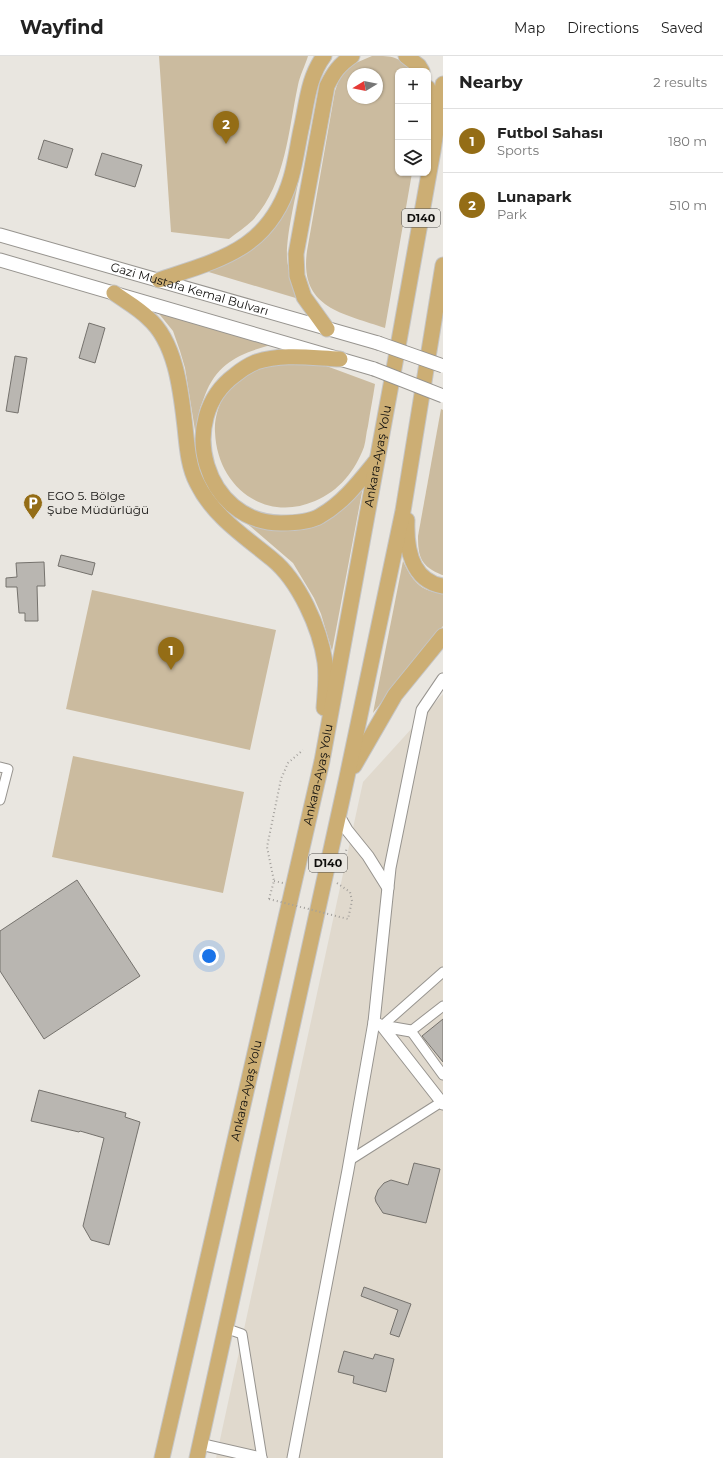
<!DOCTYPE html>
<meta charset="utf-8">
<style>
:root{--surface:#fff;--page:#f6f6f6;--text:#222;--muted:#767676;--line:#e0e0e0;--accent:#946d16}
body{margin:0;font-family:Montserrat,sans-serif;background:var(--page);color:var(--text)}
.controls{position:absolute;right:12px;top:12px;display:grid;overflow:hidden;border-radius:8px;box-shadow:0 1px 3px #0004}
.controls button{width:36px;height:36px;display:grid;place-items:center;padding:0;border:0;border-bottom:1px solid var(--line);background:var(--surface);color:var(--text);font:20px sans-serif}
.compass{position:absolute;left:347px;top:12px;width:36px;height:36px;border-radius:50%;background:var(--surface);box-shadow:0 1px 3px #0004;rotate:260deg}
.you{position:absolute;left:209px;top:900px;width:14px;height:14px;margin:-10px;border:3px solid #fff;border-radius:50%;background:#1a73e8;box-shadow:0 0 0 6px #1a73e833}
.badge{display:grid;place-items:center;width:26px;height:26px;border-radius:50%;background:var(--accent);color:#fff;font-size:13px;font-weight:700}
.pin{position:absolute;translate:-50% -33px;filter:drop-shadow(0 1px 2px #0008)}
.pin::after{content:'';position:absolute;top:21px;width:14px;height:12px;background:inherit;clip-path:polygon(0 0,100% 0,50% 100%)}
.list{margin:0;padding:0;list-style:none}
h2{display:flex;justify-content:space-between;align-items:center;height:52px;margin:0;padding:0 16px;font-size:17px}
h2 small{font-size:13px;font-weight:400;color:var(--muted)}
.list li{display:grid;grid-template-columns:26px 1fr auto;gap:12px;align-items:center;box-sizing:border-box;height:64px;padding:0 16px;border-top:1px solid var(--line)}
.list b{display:block;font-size:15px;white-space:nowrap}
.list p{margin:0;font-size:13px;white-space:nowrap;color:var(--muted)}
.list em{font-size:13px;font-style:normal;color:var(--muted)}
.icon{flex:none;width:22px;height:22px;fill:none;stroke:currentColor;stroke-width:2;stroke-linecap:round;stroke-linejoin:round}
.map{position:relative;flex:none;width:443px;height:1402px;overflow:hidden}
header{display:flex;align-items:center;gap:24px;box-sizing:border-box;height:56px;padding:0 20px;background:var(--surface);border-bottom:1px solid var(--line)}
header strong{font-size:19px}
nav{display:flex;gap:22px;margin-inline-start:auto;font-size:14px}
main{display:flex}
aside{flex:1;background:var(--surface)}
.map>svg:first-child{display:block}
</style>
<header>
<strong>Wayfind</strong>
<nav><a>Map</a><a>Directions</a><a>Saved</a></nav>
</header>
<main>
<div class="map">
<svg width="443" height="1402" viewBox="0 0 443 1402">
<rect width="100%" height="100%" fill="#e9e6e0"/>
<polygon fill="#e0d9cd" points="443,638 443,1402 216,1402 363,726"/>
<g fill="#cbbb9f" fill-rule="evenodd">
<path d="M159,0h149c-3,10 -8,19 -10,29 -10,47 -12,98 -45,135 -7,7 -17,13 -24,19l-58,-7z"/>
<path d="M372,0c23,0 24,0 42,15h-16v102h14l-27,155c-43,-15 -86,-20 -78,-77l28,-160 6,-17 10,-9zM353,18h24v24h-24z"/>
<path d="M299,122c-4,22 -13,58 -12,80 1,14 7,28 12,41l-97,-29 79,-54 8,-11z"/>
<path d="M156,254l118,34c-32,9 -56,17 -69,51 -2,6 -6,14 -6,20 -1,12 0,23 -1,34l-13,-81 -5,-17 -7,-20z"/>
<path d="M283,305l38,3 54,20c-2,14 -5,28 -7,42 -2,7 -2,14 -4,21 -9,24 -25,44 -49,54 -51,22 -98,-15 -100,-69 -1,-14 4,-30 13,-42 3,-4 8,-7 12,-10 4,-3 9,-9 14,-11 9,-4 20,-5 29,-8z"/>
<path d="M441,353l2,1v165h-1c-21,-9 -24,-17 -24,-39z"/>
<polygon points="363,431 332,595 321,558 314,542 293,507 221,445 288,470"/>
<path d="M403,505c9,19 17,31 40,32v33l-70,87z"/>
<polygon points="92,534 276,574 250,694 66,653"/>
<polygon points="73,700 244,736 223,837 52,801"/>
</g>
<g fill="#b9b6b1" stroke="#75726d">
<polygon points="44,84 73,93 67,112 38,103"/>
<polygon points="102,97 142,109 135,131 95,119"/>
<polygon points="89,267 105,272 95,307 79,302"/>
<polygon points="15,300 27,302 18,357 6,355"/>
<polygon points="61,499 95,507 92,519 58,510"/>
<polygon points="44,506 45,530 37,530 38,565 25,565 25,557 19,557 17,531 6,531 6,522 17,521 16,507"/>
<polygon points="77,824 140,920 44,983 0,915 0,875"/>
<polygon points="443,963 443,1006 422,980"/>
<polygon points="39,1034 126,1057 125,1061 140,1066 109,1189 91,1184 83,1170 104,1082 80,1075 79,1076 31,1065"/>
<polygon points="414,1107 440,1113 426,1167 383,1157 376,1146 375,1142 378,1134 384,1127 391,1124 408,1129"/>
<polygon points="364,1231 411,1248 399,1281 390,1278 398,1254 361,1240"/>
<polygon points="344,1295 373,1303 375,1298 394,1303 386,1336 353,1327 354,1320 338,1316"/>
</g>
<g fill="none" stroke-linecap="round" stroke-linejoin="round">
<defs>
<g id="minor">
<polyline points="0,711 8,713 0,744"/>
<polyline points="443,950 411,975 443,1019"/>
<polyline points="382,970 443,916"/>
<polyline points="350,1104 443,1045"/>
<polyline points="225,1272 242,1278 262,1402"/>
</g>
<g id="tertiary">
<polyline points="443,623 422,654 390,812 374,966 382,970 443,1048"/>
<polyline points="339,760 347,774 368,800 388,832"/>
<polyline points="382,970 411,975"/>
<polyline points="200,1388 261,1402"/>
<polyline points="293,1402 348,1114 374,966"/>
</g>
<g id="secondary">
<path id="s1" d="M0,179l378,108"/>
<polyline points="0,204 374,313"/>
</g>
<g id="trunk">
<polyline points="406,0 419,10 422,15"/>
<polyline points="428,32 432,62"/>
<path d="M159,224c63,-21 111,-31 132,-102 5,-17 7,-36 11,-53 5,-24 7,-49 22,-69"/>
<path d="M114,237c11,8 24,15 34,25 28,24 33,74 37,109 2,18 3,39 12,56 16,33 47,53 75,76 27,22 48,69 53,103 2,15 0,31 -1,46"/>
<path d="M327,273l-23,-32 -7,-21 -1,-22 31,-168c7,-14 12,-21 25,-30"/>
<path d="M340,303c-27,-1 -57,-6 -84,3 -7,3 -15,8 -21,13 -60,44 -30,148 46,148 11,0 29,-1 39,-7 23,-13 39,-34 56,-55"/>
<path d="M407,464c-1,27 4,61 36,66"/>
<polyline points="354,710 395,639 443,580"/>
<path id="s2" d="M162,1402l160,-697 75,-409 36,-201 10,-67"/>
<polyline points="197,1402 347,721 403,455 443,209"/>
</g>
</defs>
<use href="#minor" stroke="#97948f" stroke-width="11"/>
<use href="#tertiary" stroke="#97948f" stroke-width="13"/>
<use href="#secondary" stroke="#97948f" stroke-width="15"/>
<use href="#trunk" stroke="#c5c5c5" stroke-width="17"/>
<g stroke="#a3a09c" stroke-width="2" stroke-dasharray="1 3" stroke-linecap="butt">
<polyline points="341,814 347,791"/>
<polyline points="274,825 283,827"/>
<polyline points="337,827 350,836 352,845 348,863"/>
<polyline points="269,843 274,825 267,791 281,723 288,707 303,694"/>
</g>
<use href="#minor" stroke="#fff" stroke-width="9"/>
<use href="#tertiary" stroke="#fff" stroke-width="11"/>
<use href="#secondary" stroke="#fff" stroke-width="13"/>
<use href="#trunk" stroke="#ccae74" stroke-width="15"/>
<defs>
<g id="secondary-bridge">
<polyline points="378,287 443,310"/>
<polyline points="374,313 443,340"/>
</g>
</defs>
<use href="#secondary-bridge" stroke="#97948f" stroke-width="15" stroke-linecap="butt"/>
<polyline stroke="#a3a09c" stroke-width="2" stroke-dasharray="1 3" stroke-linecap="butt" points="269,843 348,863"/>
<use href="#secondary-bridge" stroke="#fff" stroke-width="13"/>
</g>
<defs>
<symbol id="parking-pin" viewBox="-11 -11 22 30"><path d="M0 17L-7.5 6A9.5 9.5 0 1 1 7.5 6Z" fill="#946d16" stroke="#e9e6e0"/><path d="M-3.5-5.5H1a3.5 3.5 0 0 1 0 7H-1V5.5H-3.5ZM-1-3.4V-.6H.8a1.4 1.4 0 0 0 0-2.8Z" fill="#fff"/></symbol>
</defs>
<g fill-rule="evenodd">
<use href="#parking-pin" x="22" y="436" width="22" height="30"/>
</g>
<g text-anchor="middle" stroke-width="3" stroke-linejoin="round" paint-order="stroke">
<g fill="#e9e6e0" stroke="#504f4c" stroke-width="1">
<rect x="402" y="153" width="38" height="18" rx="3"/>
<rect x="309" y="798" width="38" height="18" rx="3"/>
</g>
<g font-size="11" font-weight="bold" fill="#0f0e0c">
<text x="421" y="166">D140</text>
<text x="328" y="811">D140</text>
</g>
<g font-size="12" fill="#0f0e0c" stroke="#e9e6e0">
<text dy="4" stroke="none"><textPath href="#s1" startOffset="197">Gazi Mustafa Kemal Bulvarı</textPath></text>
<text dy="4" stroke="none"><textPath href="#s2" startOffset="1025">Ankara-Ayaş Yolu</textPath></text>
<text dy="4" stroke="none"><textPath href="#s2" startOffset="701">Ankara-Ayaş Yolu</textPath></text>
<text dy="4" stroke="none"><textPath href="#s2" startOffset="377">Ankara-Ayaş Yolu</textPath></text>
</g>
<g font-size="12" fill="#0f0e0c" stroke="#e9e6e0" text-anchor="start">
<text x="47" y="444">EGO 5. Bölge<tspan x="47" dy="14">Şube Müdürlüğü</tspan></text>
</g>
</g>
</svg>
<div class="controls">
<button>+</button>
<button>−</button>
<button><svg class="icon" aria-label="layers" viewBox="0 0 24 24"><path d="M12 4l9 5-9 5-9-5zM3 14l9 5 9-5"/></svg></button>
</div>
<svg class="compass" viewBox="-18 -18 36 36"><path d="M0-13l5 13h-10z" fill="#e53935"/><path d="M0 13l5-13h-10z" fill="#767676"/></svg>
<div class="you"></div>
<div class="pin badge" style="left:171px;top:614px">1</div>
<div class="pin badge" style="left:226px;top:88px">2</div>
</div>
<aside>
<h2>Nearby<small>2 results</small></h2>
<ul class="list">
<li><span class="badge">1</span><div><b>Futbol Sahası</b><p>Sports</p></div><em>180 m</em></li>
<li><span class="badge">2</span><div><b>Lunapark</b><p>Park</p></div><em>510 m</em></li>
</ul>
</aside>
</main>
